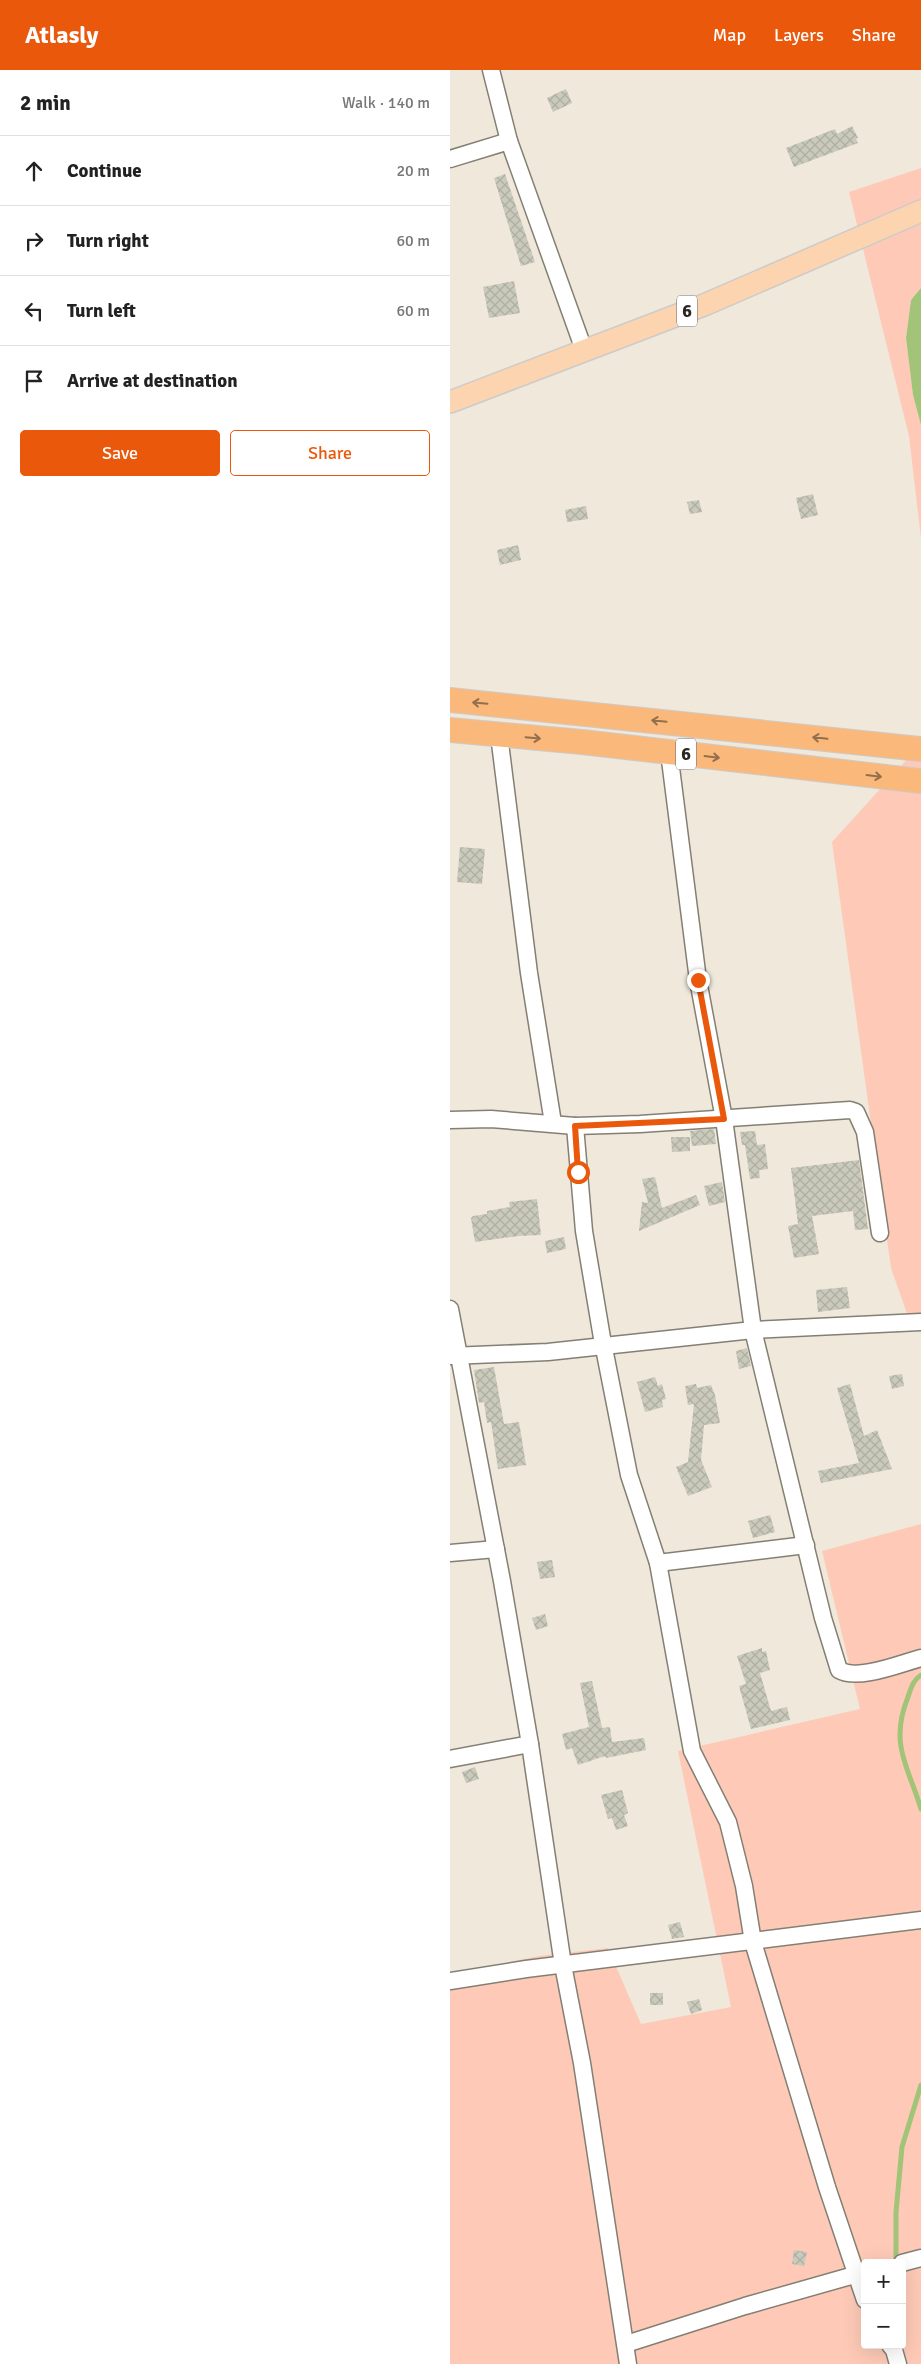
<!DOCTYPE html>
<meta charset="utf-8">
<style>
:root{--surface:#fff;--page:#f6f6f6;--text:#222;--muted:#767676;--line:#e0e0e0;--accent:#ea580c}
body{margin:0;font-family:Signika,sans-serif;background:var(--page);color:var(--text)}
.controls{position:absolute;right:15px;bottom:15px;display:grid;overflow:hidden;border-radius:5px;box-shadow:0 5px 20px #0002}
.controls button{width:45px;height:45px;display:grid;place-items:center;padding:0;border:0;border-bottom:1px solid var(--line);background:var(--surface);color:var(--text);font:25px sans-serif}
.stop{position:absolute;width:15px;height:15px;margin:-11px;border:4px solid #ea580c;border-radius:50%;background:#fff}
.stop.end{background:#ea580c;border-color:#fff;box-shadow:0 1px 5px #0008}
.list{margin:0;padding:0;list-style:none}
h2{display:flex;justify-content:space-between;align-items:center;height:65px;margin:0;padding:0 20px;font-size:21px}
h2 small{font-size:16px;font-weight:400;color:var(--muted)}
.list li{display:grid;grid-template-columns:32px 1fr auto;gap:15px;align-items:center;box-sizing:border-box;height:70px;padding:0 20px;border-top:1px solid var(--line)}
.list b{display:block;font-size:19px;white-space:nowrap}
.list em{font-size:16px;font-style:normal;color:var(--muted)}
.actions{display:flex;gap:10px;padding:15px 20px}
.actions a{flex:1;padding:11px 0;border:1px solid var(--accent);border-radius:5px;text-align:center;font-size:18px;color:var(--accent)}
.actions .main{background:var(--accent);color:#fff}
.icon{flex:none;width:28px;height:28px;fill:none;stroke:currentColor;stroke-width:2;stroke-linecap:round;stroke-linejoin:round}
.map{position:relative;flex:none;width:471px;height:2294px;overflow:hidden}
header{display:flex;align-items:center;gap:30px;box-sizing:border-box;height:70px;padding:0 25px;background:var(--accent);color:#fff}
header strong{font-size:24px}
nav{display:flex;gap:28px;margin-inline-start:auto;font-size:18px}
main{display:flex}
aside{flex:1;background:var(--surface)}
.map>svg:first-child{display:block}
</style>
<header>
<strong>Atlasly</strong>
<nav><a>Map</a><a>Layers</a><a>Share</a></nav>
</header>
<main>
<aside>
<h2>2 min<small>Walk · 140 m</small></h2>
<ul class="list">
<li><svg class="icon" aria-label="ahead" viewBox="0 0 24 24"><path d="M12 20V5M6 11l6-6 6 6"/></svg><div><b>Continue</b></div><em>20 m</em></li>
<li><svg class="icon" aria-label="right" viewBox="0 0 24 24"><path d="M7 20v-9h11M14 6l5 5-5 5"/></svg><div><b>Turn right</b></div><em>60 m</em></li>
<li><svg class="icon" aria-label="left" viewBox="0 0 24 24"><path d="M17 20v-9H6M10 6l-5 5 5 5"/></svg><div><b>Turn left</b></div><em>60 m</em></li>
<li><svg class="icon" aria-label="arrive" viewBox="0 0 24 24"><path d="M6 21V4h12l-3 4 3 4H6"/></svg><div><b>Arrive at destination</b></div></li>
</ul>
<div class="actions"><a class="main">Save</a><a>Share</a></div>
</aside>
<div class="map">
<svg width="471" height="2294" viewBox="0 0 471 2294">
<defs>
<pattern id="building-cross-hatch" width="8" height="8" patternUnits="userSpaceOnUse" patternTransform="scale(1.25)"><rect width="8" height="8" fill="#cacabc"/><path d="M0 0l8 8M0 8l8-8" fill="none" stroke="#aeaea1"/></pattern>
</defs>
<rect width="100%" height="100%" fill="#efe8db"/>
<g fill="#fecab7" fill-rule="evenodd">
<polygon points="471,98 471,218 461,230 456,268 463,325 471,355 471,468 459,366 399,122"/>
<polygon points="471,674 471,1253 461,1255 441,1198 382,772"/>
<path d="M471,1454v840h-471v-389l89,-19 69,-8 33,76 90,-17 -53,-256 182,-42 -38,-158zM415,2193h37v82h-37z"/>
</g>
<polygon fill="#a1c478" points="471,218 471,355 463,325 456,268 461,230"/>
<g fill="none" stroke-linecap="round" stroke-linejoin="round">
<g stroke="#a1c478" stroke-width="5">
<path d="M471,1605c-8,5 -10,13 -13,22 -19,47 0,69 13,112"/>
<polyline points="446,2193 446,2142 452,2077 471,2015"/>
</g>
</g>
<g fill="url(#building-cross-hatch)">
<polygon points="116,19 122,33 103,42 97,28"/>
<polygon points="402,56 408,68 406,69 408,73 344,97 336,78 385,59 387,64"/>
<polygon points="55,104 85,192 71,196 44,108"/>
<polygon points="64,211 70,243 39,248 33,217"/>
<polygon points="363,424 368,445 351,449 346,428"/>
<polygon points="249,430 252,442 240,444 237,432"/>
<polygon points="136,436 138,449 117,452 115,440"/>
<polygon points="68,475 71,490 50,495 47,480"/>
<polygon points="10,777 35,779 32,814 7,812"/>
<polygon points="264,1059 266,1074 242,1076 240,1061"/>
<polygon points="305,1061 307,1075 315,1074 318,1099 309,1100 310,1108 300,1109 295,1075 292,1075 290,1062"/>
<polygon points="221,1067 240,1067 240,1081 222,1082"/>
<polygon points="409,1090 418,1159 405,1160 403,1141 362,1146 369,1184 344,1188 338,1156 348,1154 341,1098"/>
<polygon points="205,1107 212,1138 246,1125 250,1135 189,1161 192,1132 198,1133 192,1109"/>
<polygon points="272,1112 275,1132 259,1136 254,1116"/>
<polygon points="87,1129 91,1165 68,1166 25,1172 21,1148 23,1146 37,1144 37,1141 60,1137 59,1132"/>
<polygon points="114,1167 116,1179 97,1183 95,1171"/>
<polygon points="397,1217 400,1238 368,1242 366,1220"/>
<polygon points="297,1278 301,1296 289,1299 286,1281"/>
<polygon points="44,1297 54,1354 69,1352 76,1395 48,1399 41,1352 37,1353 34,1332 29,1333 24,1300"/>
<polygon points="452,1304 454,1316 442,1319 439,1306"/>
<polygon points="205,1307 208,1316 212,1314 216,1329 212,1330 213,1337 195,1342 187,1312"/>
<polygon points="246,1314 247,1318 261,1315 265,1325 270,1353 254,1355 251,1390 262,1417 238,1426 226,1397 238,1392 244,1334 238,1335 235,1316"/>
<polygon points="400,1314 414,1366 427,1360 442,1399 371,1413 368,1401 409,1393 387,1318"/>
<polygon points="320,1445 325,1462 303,1468 298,1451"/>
<polygon points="102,1490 105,1507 90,1509 87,1492"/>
<polygon points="95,1544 98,1556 86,1560 82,1548"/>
<polygon points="312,1578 312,1582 316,1581 320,1600 310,1603 321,1641 337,1637 340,1650 301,1659 289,1616 296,1614 287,1586"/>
<polygon points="142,1611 152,1658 160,1657 162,1672 194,1668 196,1680 156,1688 155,1686 128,1695 122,1678 116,1680 112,1664 139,1657 130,1613"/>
<polygon points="25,1697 29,1709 16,1713 12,1702"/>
<polygon points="172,1720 178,1743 174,1745 178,1756 166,1760 162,1748 158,1749 151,1725"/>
<polygon points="230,1852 234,1867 222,1869 218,1855"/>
<rect x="200" y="1923" width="13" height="12"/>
<polygon points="249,1929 252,1940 241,1944 237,1932"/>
<polygon points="344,2180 357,2182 354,2196 342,2194"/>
</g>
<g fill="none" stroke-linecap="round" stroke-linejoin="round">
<defs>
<g id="minor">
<polyline points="41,0 59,71 134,280"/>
<polyline points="0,89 59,71"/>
<polyline points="49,665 79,903 103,1053"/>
<path d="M219,682l29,228 26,139 29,211 70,288 16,52c19,11 60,-6 82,-12"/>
<polyline points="0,1050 41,1049 125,1056 190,1054 400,1040 406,1042 415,1062 430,1163"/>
<polyline points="125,1056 134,1161 152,1268 179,1405 208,1493 242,1681 278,1752 294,1816 303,1872 377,2117 415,2230"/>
<polyline points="0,1239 52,1511 80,1674 113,1895 132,1993 178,2294"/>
<polyline points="0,1286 98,1282 303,1260 471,1252"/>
<polyline points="0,1483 46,1479"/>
<polyline points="208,1493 356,1475"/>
<polyline points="0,1689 80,1674"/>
<polyline points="0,1911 76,1899 471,1850"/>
<polyline points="452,2193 471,2188"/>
<polyline points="176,2274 295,2236 415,2202"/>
<polyline points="440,2275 444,2280 448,2294"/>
</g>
<polyline id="major" points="0,332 254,235 471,141"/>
<g id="highway">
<polyline points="0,630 471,679"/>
<polyline points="0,660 132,672 471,711"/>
</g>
</defs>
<use href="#minor" stroke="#847f73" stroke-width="19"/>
<use href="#major" stroke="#cccbca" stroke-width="24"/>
<use href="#highway" stroke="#cccbca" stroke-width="26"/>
<use href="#minor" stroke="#fff" stroke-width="16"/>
<use href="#major" stroke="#fdd4b0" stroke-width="21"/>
<use href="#highway" stroke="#fbb87b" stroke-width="24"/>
</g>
<defs><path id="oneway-shaft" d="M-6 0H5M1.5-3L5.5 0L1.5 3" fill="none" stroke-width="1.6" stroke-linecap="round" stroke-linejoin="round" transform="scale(1.25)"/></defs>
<g stroke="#92704e">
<use href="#oneway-shaft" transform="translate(30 633) rotate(-175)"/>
<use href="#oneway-shaft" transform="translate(209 651) rotate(-174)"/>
<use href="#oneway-shaft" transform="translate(83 668) rotate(5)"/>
<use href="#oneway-shaft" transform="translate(370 668) rotate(-174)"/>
<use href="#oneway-shaft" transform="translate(262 687) rotate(7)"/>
<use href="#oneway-shaft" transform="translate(424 706) rotate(7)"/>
</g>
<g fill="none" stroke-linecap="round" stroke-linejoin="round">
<polyline stroke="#ea580c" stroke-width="6" points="128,1102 125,1056 274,1049 248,910"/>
</g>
<g text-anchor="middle" stroke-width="4" stroke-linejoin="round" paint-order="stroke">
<g fill="#fff" stroke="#6a6864" stroke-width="1">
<rect x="227" y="225.5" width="20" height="31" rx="4"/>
<rect x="226" y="668.5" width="20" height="31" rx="4"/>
</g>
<g font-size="18" font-weight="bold" fill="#2a2722">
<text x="237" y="247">6</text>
<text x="236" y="690">6</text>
</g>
</g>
</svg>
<div class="controls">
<button>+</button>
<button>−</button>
</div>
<div class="stop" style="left:128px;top:1102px"></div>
<div class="stop end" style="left:248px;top:910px"></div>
</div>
</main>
